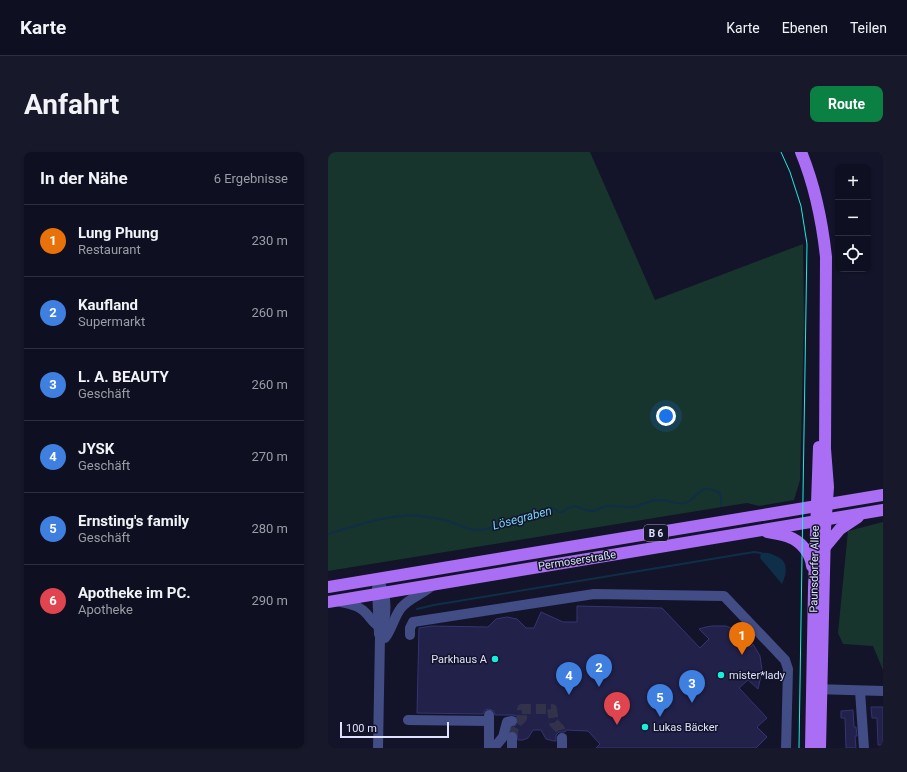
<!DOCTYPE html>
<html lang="de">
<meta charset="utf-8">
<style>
:root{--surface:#0e0f20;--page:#171829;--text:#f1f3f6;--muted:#9b9ca5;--line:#2e2f3e;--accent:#0b8043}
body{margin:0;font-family:Roboto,sans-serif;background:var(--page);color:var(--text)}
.controls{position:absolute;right:12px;top:12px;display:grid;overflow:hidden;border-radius:8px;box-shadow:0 1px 3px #0004}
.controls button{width:36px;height:36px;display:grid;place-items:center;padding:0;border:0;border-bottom:1px solid var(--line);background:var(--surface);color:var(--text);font:20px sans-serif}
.scale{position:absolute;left:12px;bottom:10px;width:109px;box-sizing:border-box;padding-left:4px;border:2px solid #dfe1fd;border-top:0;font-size:11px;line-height:14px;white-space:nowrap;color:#dfe1fd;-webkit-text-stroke:3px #13142a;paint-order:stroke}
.you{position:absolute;left:338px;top:264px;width:14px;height:14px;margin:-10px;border:3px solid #fff;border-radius:50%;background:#1a73e8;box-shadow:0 0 0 6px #1a73e833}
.badge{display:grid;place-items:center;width:26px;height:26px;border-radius:50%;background:var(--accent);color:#fff;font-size:13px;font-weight:700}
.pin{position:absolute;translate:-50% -33px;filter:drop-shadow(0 1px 2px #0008)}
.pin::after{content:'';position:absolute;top:21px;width:14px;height:12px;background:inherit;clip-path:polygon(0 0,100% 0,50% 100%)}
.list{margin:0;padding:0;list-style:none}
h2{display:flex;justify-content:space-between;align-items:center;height:52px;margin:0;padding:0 16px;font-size:17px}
h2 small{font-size:13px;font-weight:400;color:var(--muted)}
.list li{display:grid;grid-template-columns:26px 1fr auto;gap:12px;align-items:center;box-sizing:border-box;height:72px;padding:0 16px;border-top:1px solid var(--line)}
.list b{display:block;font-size:15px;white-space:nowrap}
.list p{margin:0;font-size:13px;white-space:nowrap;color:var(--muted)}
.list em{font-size:13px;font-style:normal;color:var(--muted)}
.icon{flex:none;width:22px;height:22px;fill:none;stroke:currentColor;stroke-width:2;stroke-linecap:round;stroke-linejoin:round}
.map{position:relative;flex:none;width:555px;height:596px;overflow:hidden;border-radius:8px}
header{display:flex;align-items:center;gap:24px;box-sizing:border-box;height:56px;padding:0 20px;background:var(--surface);border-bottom:1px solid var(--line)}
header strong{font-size:19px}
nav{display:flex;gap:22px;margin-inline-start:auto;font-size:14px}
.intro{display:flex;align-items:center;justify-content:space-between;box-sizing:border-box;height:96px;padding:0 24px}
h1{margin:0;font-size:28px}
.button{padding:10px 18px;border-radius:8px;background:var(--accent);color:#fff;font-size:14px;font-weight:700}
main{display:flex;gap:24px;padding:0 24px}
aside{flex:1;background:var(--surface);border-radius:8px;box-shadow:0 1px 3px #0004}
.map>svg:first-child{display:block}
</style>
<header>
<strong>Karte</strong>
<nav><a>Karte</a><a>Ebenen</a><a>Teilen</a></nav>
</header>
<div class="intro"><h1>Anfahrt</h1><a class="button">Route</a></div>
<main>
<aside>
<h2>In der Nähe<small>6 Ergebnisse</small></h2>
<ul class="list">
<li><span class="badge" style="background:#e8710a">1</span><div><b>Lung Phung</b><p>Restaurant</p></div><em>230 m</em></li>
<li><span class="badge" style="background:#3f7fe0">2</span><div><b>Kaufland</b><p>Supermarkt</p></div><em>260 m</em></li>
<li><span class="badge" style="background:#3f7fe0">3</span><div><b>L. A. BEAUTY</b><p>Geschäft</p></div><em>260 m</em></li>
<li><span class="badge" style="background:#3f7fe0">4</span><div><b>JYSK</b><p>Geschäft</p></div><em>270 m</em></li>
<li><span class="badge" style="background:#3f7fe0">5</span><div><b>Ernsting's family</b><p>Geschäft</p></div><em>280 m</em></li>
<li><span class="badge" style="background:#e0444e">6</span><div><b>Apotheke im PC.</b><p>Apotheke</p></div><em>290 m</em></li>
</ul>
</aside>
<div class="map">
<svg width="555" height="596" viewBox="0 0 555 596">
<rect width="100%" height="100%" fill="#13142a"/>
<g fill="#17342d">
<polygon points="0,0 262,0 327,148 475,92 476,169 472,328 466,348 431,354 419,351 400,354 0,419"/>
<polygon points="555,370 555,518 545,494 515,492 510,481 520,379"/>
</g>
<path fill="#0f2e47" d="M433,401c5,-1 10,0 15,3 13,5 11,17 6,28l-22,-26z"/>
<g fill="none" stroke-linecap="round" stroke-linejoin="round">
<g stroke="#0f2e47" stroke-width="2">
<path d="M0,382c31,-9 66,-23 99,-17 7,1 15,2 21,4 10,3 19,9 29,9 16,1 30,-13 44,-14 5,0 10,2 15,0 6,-2 10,-7 16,-8l7,4h4c13,-12 16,-2 29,-1 5,0 9,-4 14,-5 9,-1 19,2 28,1 8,-1 15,-7 23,-7 9,-1 19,5 28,3 3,0 5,-3 8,-5 11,-11 11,-11 26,-6l2,5v9"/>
<polyline points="89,457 106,453 426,400 433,401"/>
</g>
</g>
<g fill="#21214a" stroke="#353474">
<polygon points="249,454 334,456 372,496 381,487 371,477 378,475 384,474 398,474 411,479 417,483 414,486 423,495 425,492 432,504 434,518 433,524 430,537 420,528 411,536 439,566 429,575 439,585 428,596 268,596 272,592 260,579 238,578 237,580 231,580 228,583 228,589 226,589 218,587 213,578 205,578 200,586 195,588 190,588 189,581 183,579 184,576 190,571 190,567 189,564 186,563 167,563 166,559 161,557 157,558 155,562 89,561 91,476 104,474 160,475 168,467 179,465 189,467 198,476 206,476 213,460 235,470 249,470"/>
<polygon points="543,555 555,555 555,593 550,593 549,566 544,566"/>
<polygon points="525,558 526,575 528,575 529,584 527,584 528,596 518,596 517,566 513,566 513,559"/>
</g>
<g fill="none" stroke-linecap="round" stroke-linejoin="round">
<path stroke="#32334a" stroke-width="10" stroke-dasharray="10 5" stroke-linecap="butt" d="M184,585c1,-9 3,-13 10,-19v-9h30l2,14 6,6 2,9"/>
<g stroke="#424c85" stroke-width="10">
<polyline points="49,436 51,482"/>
<path d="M8,449c8,2 19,3 25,8 7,4 10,12 16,16"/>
<polyline points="82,483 82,476 85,470 266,442 396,444 457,508 460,517 458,596"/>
<path d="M57,486c7,-9 9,-21 16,-30 9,-11 23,-14 33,-24"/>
<polyline points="486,537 555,539"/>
<polyline points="532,539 536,596"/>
<polyline points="80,568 161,569"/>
<polyline points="184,585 184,596"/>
<polyline points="234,586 234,596"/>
<path d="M50,596l2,-111c5,-9 7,-33 4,-43 -1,-5 -4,-10 -6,-15"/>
<polyline points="161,596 161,563"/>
<polyline points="166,596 175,585 179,570 184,569"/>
</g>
<g stroke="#a96ef4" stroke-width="12">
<path d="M473,0c14,34 21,68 25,105l-1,192 3,38 -3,42 -5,219"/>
<path d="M439,380c8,2 15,2 22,5 12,4 22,17 23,29"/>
<polyline points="497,395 512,377 530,365"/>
<polyline points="0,435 555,343"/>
<polyline points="0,450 555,358"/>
<polyline points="483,596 486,436 491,295"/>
</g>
<polyline stroke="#19eedb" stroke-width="1" points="453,0 462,20 473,54 479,92 471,596"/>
</g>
<g fill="#19eedb" stroke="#13142a" stroke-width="1.5">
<circle cx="167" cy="507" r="4"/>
<circle cx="393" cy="523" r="4"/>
<circle cx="317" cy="575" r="4"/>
</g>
<g text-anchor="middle" stroke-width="3" stroke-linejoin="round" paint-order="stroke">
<rect fill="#13142a" stroke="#a2a4be" stroke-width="1" x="316" y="373" width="24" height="16" rx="3"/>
<g font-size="10" font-weight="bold" fill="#dfe1fd">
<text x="328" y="385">B 6</text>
</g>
<g font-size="11" fill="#dfe1fd" stroke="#13142a">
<text transform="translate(249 408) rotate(-9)" y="4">Permoserstraße</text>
<text transform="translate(486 417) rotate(-89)" y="4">Paunsdorfer Allee</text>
</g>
<g font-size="11" fill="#dfe1fd" stroke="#13142a" text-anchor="start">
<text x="159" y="511" text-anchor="end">Parkhaus A</text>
<text x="401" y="527">mister*lady</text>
<text x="325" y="579">Lukas Bäcker</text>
</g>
<g font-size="12" font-style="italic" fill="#75d2f5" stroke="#13142a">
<text transform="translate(194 366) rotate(-15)" y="4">Lösegraben</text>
</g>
</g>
</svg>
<div class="controls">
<button>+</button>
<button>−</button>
<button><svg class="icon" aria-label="locate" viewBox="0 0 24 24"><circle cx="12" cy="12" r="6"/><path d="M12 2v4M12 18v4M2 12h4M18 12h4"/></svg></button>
</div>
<div class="scale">100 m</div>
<div class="you"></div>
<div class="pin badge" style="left:414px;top:503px;background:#e8710a">1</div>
<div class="pin badge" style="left:271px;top:535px;background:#3f7fe0">2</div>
<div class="pin badge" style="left:364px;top:551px;background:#3f7fe0">3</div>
<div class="pin badge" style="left:241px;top:543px;background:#3f7fe0">4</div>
<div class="pin badge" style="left:332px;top:565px;background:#3f7fe0">5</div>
<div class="pin badge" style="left:289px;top:573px;background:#e0444e">6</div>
</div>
</main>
